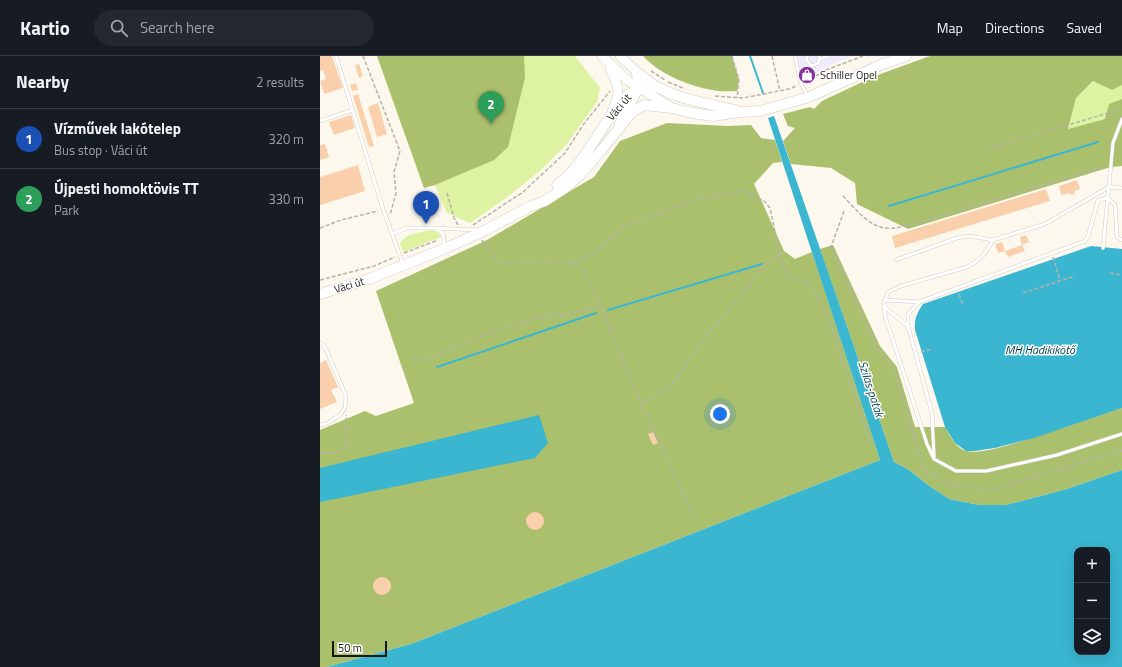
<!DOCTYPE html>
<meta charset="utf-8">
<style>
:root{--surface:#171b24;--page:#242831;--text:#f1f3f6;--muted:#9ea1a6;--line:#363941;--accent:#7c3aed}
body{margin:0;font-family:"Titillium Web",sans-serif;background:var(--page);color:var(--text)}
.controls{position:absolute;right:12px;bottom:12px;display:grid;overflow:hidden;border-radius:8px;box-shadow:0 4px 16px #0002}
.controls button{width:36px;height:36px;display:grid;place-items:center;padding:0;border:0;border-bottom:1px solid var(--line);background:var(--surface);color:var(--text);font:20px sans-serif}
.scale{position:absolute;left:12px;bottom:10px;width:55px;box-sizing:border-box;padding-left:4px;border:2px solid #171511;border-top:0;font-size:11px;line-height:14px;white-space:nowrap;color:#171511;-webkit-text-stroke:3px #fff;paint-order:stroke}
.you{position:absolute;left:400px;top:358px;width:14px;height:14px;margin:-10px;border:3px solid #fff;border-radius:50%;background:#1a73e8;box-shadow:0 0 0 6px #1a73e833}
.badge{display:grid;place-items:center;width:26px;height:26px;border-radius:50%;background:var(--accent);color:#fff;font-size:13px;font-weight:700}
.pin{position:absolute;translate:-50% -33px;filter:drop-shadow(0 1px 2px #0008)}
.pin::after{content:'';position:absolute;top:21px;width:14px;height:12px;background:inherit;clip-path:polygon(0 0,100% 0,50% 100%)}
.list{margin:0;padding:0;list-style:none}
h2{display:flex;justify-content:space-between;align-items:center;height:52px;margin:0;padding:0 16px;font-size:17px}
h2 small{font-size:13px;font-weight:400;color:var(--muted)}
.list li{display:grid;grid-template-columns:26px 1fr auto;gap:12px;align-items:center;box-sizing:border-box;height:60px;padding:0 16px;border-top:1px solid var(--line)}
.list b{display:block;font-size:15px;white-space:nowrap}
.list p{margin:0;font-size:13px;white-space:nowrap;color:var(--muted)}
.list em{font-size:13px;font-style:normal;color:var(--muted)}
.icon{flex:none;width:22px;height:22px;fill:none;stroke:currentColor;stroke-width:2;stroke-linecap:round;stroke-linejoin:round}
.map{position:relative;flex:none;width:802px;height:611px;overflow:hidden}
header{display:flex;align-items:center;gap:24px;box-sizing:border-box;height:56px;padding:0 20px;background:var(--surface);border-bottom:1px solid var(--line)}
header strong{font-size:19px}
nav{display:flex;gap:22px;margin-inline-start:auto;font-size:14px}
.search{width:280px;height:36px;background:var(--page);display:flex;align-items:center;gap:10px;box-sizing:border-box;padding:0 14px;border-radius:22px;color:var(--muted);font-size:15px}
main{display:flex}
aside{flex:1;background:var(--surface)}
.map>svg:first-child{display:block}
</style>
<header>
<strong>Kartio</strong>
<div class="search"><svg class="icon" aria-label="search" viewBox="0 0 24 24"><circle cx="10" cy="10" r="6"/><path d="M15 15l6 6"/></svg>Search here</div>
<nav><a>Map</a><a>Directions</a><a>Saved</a></nav>
</header>
<main>
<aside>
<h2>Nearby<small>2 results</small></h2>
<ul class="list">
<li><span class="badge" style="background:#1a4fb4">1</span><div><b>Vízművek lakótelep</b><p>Bus stop · Váci út</p></div><em>320 m</em></li>
<li><span class="badge" style="background:#2e9e5b">2</span><div><b>Újpesti homoktövis TT</b><p>Park</p></div><em>330 m</em></li>
</ul>
</aside>
<div class="map">
<svg width="802" height="611" viewBox="0 0 802 611">
<rect width="100%" height="100%" fill="#fcf8ed"/>
<polygon fill="#f0ecfd" points="478,0 534,0 505,11 482,27"/>
<g fill="#def3a1">
<polygon points="57,0 255,0 280,32 277,46 246,89 220,115 186,142 150,167 127,157 115,129 104,132"/>
<polygon points="774,25 792,34 802,29 802,43 789,48 785,63 748,73 756,42"/>
<path d="M112,174l7,3 2,4 -38,15 -3,-8c4,-11 22,-12 32,-14z"/>
</g>
<g fill="#abc06c">
<polygon points="57,0 204,0 205,22 188,91 174,104 115,129 104,132"/>
<path d="M323,0h89l7,24 -2,11c-8,0 -17,1 -25,-1 -25,-5 -51,-15 -69,-34z"/>
<polygon points="610,0 802,0 802,29 792,34 773,25 756,42 748,73 785,63 789,48 802,43 802,110 791,111 588,173 537,148 535,127 511,112 471,108 463,85 475,72 468,70 463,58 490,51 494,53 502,45 555,20"/>
<polygon points="347,67 408,70 431,69 441,82 455,84 462,106 453,107 434,128 464,195 475,203 492,196 560,404 91,588 7,611 0,611 0,374 45,355 56,360 94,347 56,235 167,184 274,121 300,85"/>
<path d="M513,189l47,101 17,21 18,60h30c5,8 11,22 22,24 11,3 31,-3 42,-6 38,-11 75,-25 113,-37v62l-55,19 -61,16h-27l-30,-6 -21,-14 -19,-15 -15,-8 -74,-213z"/>
</g>
<g fill="#3ab6d1" fill-rule="evenodd">
<path d="M454,60l120,346 15,8 19,15 21,14 30,6h27l61,-16 55,-19v197h-795l84,-23 469,-184 -112,-342zM757,494h30v102h-30z"/>
<path d="M771,190l31,3v159l-88,30 -39,10 -20,3h-9l-11,-8 -10,-16 -30,-97c-1,-11 2,-17 8,-26z"/>
<polygon points="219,359 228,387 215,402 0,446 0,412"/>
</g>
<g fill="none" stroke-linecap="round" stroke-linejoin="round">
<g stroke="#3ab6d1" stroke-width="2">
<polyline points="430,0 443,37"/>
<polyline points="569,150 778,86"/>
<polyline points="288,254 442,208"/>
<polyline points="117,311 276,257"/>
</g>
</g>
<g fill="#facfac">
<polygon points="0,0 12,0 23,32 4,38 0,25 6,23 3,14 0,15"/>
<polygon points="39,8 43,20 39,22 35,9"/>
<polygon points="36,27 38,34 32,35 30,29"/>
<polygon points="38,38 54,90 49,91 33,40"/>
<polygon points="58,47 67,78 57,81 48,51"/>
<polygon points="31,59 35,72 14,79 9,66"/>
<polygon points="5,88 9,101 0,104 0,89"/>
<polygon points="38,109 45,135 0,149 0,121"/>
<polygon points="757,124 760,133 754,135 755,138 751,139 750,137 741,139 739,130"/>
<polygon points="726,133 730,145 575,192 572,180"/>
<polygon points="706,179 709,186 702,189 705,195 688,201 685,195 702,189 700,181"/>
<polygon points="682,186 685,195 678,197 675,188"/>
<polygon points="6,304 18,331 11,334 17,346 0,353 0,307"/>
<polygon points="333,376 338,387 333,389 328,378"/>
<circle cx="215" cy="465" r="9"/>
<circle cx="62" cy="530" r="9"/>
</g>
<g fill="none" stroke-linecap="round" stroke-linejoin="round">
<defs>
<g id="service">
<polyline points="16,0 63,153 83,208"/>
<polyline points="475,0 481,28 488,40"/>
<polyline points="487,0 487,5 492,10 498,7 500,3 499,0"/>
<polyline points="500,3 508,0"/>
<polyline points="0,65 33,54"/>
<path d="M117,173c8,3 7,11 7,19"/>
<polyline points="72,178 87,172 114,172 158,174"/>
<path d="M673,184c-8,14 -12,20 -26,27l-66,19 -13,6 -4,11 1,13 42,128 7,15 22,12h30l71,-16 65,-21"/>
<polyline points="783,192 793,87 802,63"/>
<polyline points="576,204 637,182 649,180 673,184 725,168 789,131 802,132"/>
<polyline points="566,244 599,246"/>
<polyline points="564,251 588,270"/>
<polyline points="0,287 5,291 26,340 25,352 20,359 6,368 0,369"/>
<polyline points="614,401 612,357 588,270 588,258 599,246 765,185 768,181 778,144 788,142 795,149 797,181 802,184"/>
</g>
<g id="secondary">
<polyline points="282,0 308,25 351,51"/>
<polyline points="300,0 316,15 337,31"/>
<path d="M290,13c9,17 11,24 2,42"/>
<polyline points="299,68 319,32 316,15"/>
</g>
<g id="primary">
<path d="M237,129c26,-19 39,-50 58,-75 5,-6 10,-14 17,-18 7,-5 15,-6 23,-5 8,1 15,7 23,9 19,6 38,10 57,14"/>
<polyline points="0,238 49,223 124,193 166,174 211,150 225,145 245,132 260,119 280,96 312,56 324,49 352,52 372,57 393,60 420,56 441,55 489,41 563,8 586,0"/>
</g>
</defs>
<use href="#service" stroke="#d0ccc1" stroke-width="4"/>
<use href="#secondary" stroke="#d0ccc1" stroke-width="10"/>
<use href="#primary" stroke="#d0ccc1" stroke-width="11"/>
<g stroke="#b6b3aa" stroke-width="1.5" stroke-dasharray="4 2" stroke-linecap="butt">
<polyline points="43,0 80,95 74,116 76,137 70,159"/>
<polyline points="412,0 419,24 417,42"/>
<polyline points="452,0 460,35"/>
<polyline points="331,15 345,24"/>
<polyline points="348,26 363,32"/>
<polyline points="485,26 506,14 543,0"/>
<polyline points="395,40 423,42 469,33 476,30"/>
<polyline points="670,92 802,53"/>
<polyline points="127,137 134,162 138,169"/>
<path d="M523,140c11,11 25,30 42,32 10,2 21,-3 31,-5l189,-57"/>
<polyline points="524,155 511,191 557,292 574,313 604,414 623,426 668,435 802,394"/>
<polyline points="153,169 203,136 245,97 263,69 290,35"/>
<polyline points="0,172 21,164 58,155"/>
<polyline points="162,184 177,204 190,208 228,204 253,207 262,213 281,250 321,348 375,462"/>
<polyline points="84,197 118,184"/>
<polyline points="733,201 740,224"/>
<polyline points="254,207 280,193 304,170 383,141 424,135 444,145 450,152 460,199"/>
<polyline points="790,217 802,219"/>
<polyline points="0,224 54,210 75,201"/>
<polyline points="703,237 755,220"/>
<polyline points="639,238 643,249"/>
<polyline points="601,296 611,293"/>
<polyline points="92,302 110,302 170,276 218,262 249,258 281,250"/>
<polyline points="321,348 351,330 386,280 419,242 445,208 460,199 468,221 490,228 509,263 550,387"/>
<polyline points="0,397 14,397 28,390 26,359"/>
</g>
<use href="#service" stroke="#fff" stroke-width="3"/>
<use href="#secondary" stroke="#fff" stroke-width="9"/>
<use href="#primary" stroke="#fff" stroke-width="10"/>
</g>
<defs>
<symbol id="shop-disc" viewBox="-11 -11 22 22"><circle r="9.5" fill="#84309e" stroke="#fff"/><path d="M-5-2.5h2.3a2.7 3.5 0 0 1 5.4 0H5L5.5 6h-11ZM-1.5-2.5h3a1.5 2.3 0 0 0-3 0Z" fill="#fff"/></symbol>
</defs>
<g fill-rule="evenodd">
<use href="#shop-disc" x="477" y="9" width="20" height="20"/>
</g>
<g text-anchor="middle" stroke-width="3" stroke-linejoin="round" paint-order="stroke">
<g font-size="11" fill="#171511" stroke="#fff" text-anchor="start">
<text x="500" y="23">Schiller Opel</text>
</g>
<g font-size="11" fill="#171511" stroke="#fff">
<text transform="translate(299 51) rotate(-50)" y="4">Váci út</text>
<text transform="translate(29 229) rotate(-17)" y="4">Váci út</text>
</g>
<g font-size="12" font-style="italic" fill="#013b46" stroke="#fff">
<text x="720" y="298">MH Hadikikötő</text>
<text transform="translate(551 333) rotate(72)" y="4">Szilas-patak</text>
</g>
</g>
</svg>
<div class="controls">
<button>+</button>
<button>−</button>
<button><svg class="icon" aria-label="layers" viewBox="0 0 24 24"><path d="M12 4l9 5-9 5-9-5zM3 14l9 5 9-5"/></svg></button>
</div>
<div class="scale">50 m</div>
<div class="you"></div>
<div class="pin badge" style="left:106px;top:168px;background:#1a4fb4">1</div>
<div class="pin badge" style="left:171px;top:68px;background:#2e9e5b">2</div>
</div>
</main>
